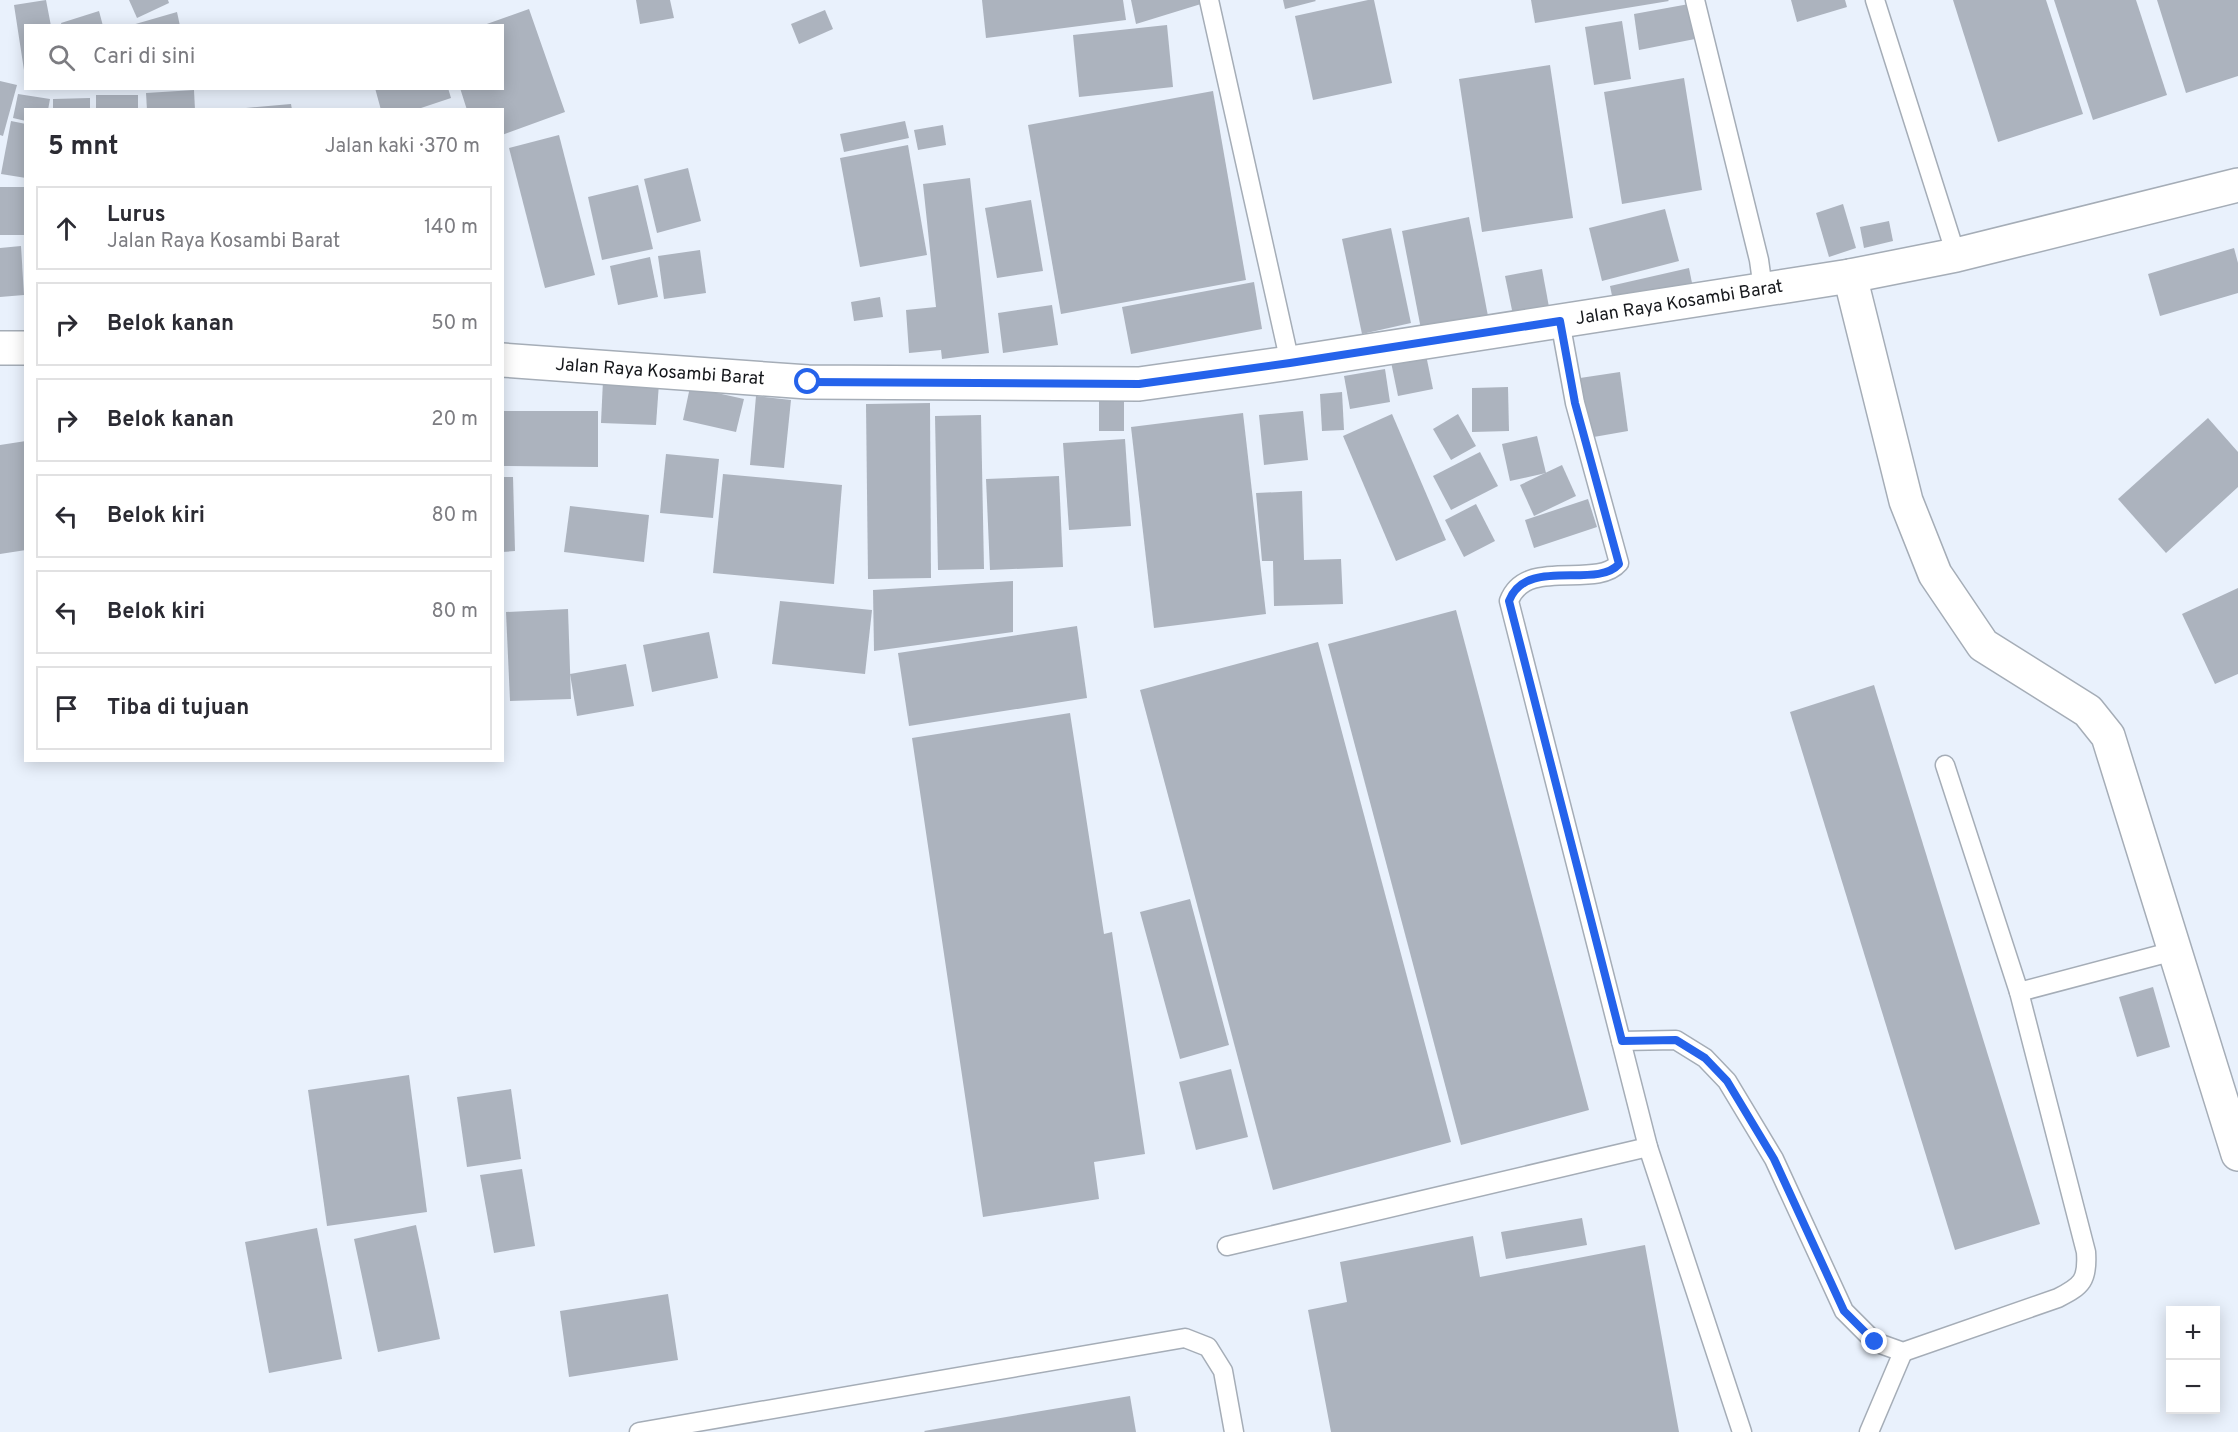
<!DOCTYPE html>
<html lang="id">
<meta charset="utf-8">
<style>
:root{--surface:#fff;--page:#f2f2f3;--text:#2b2b33;--muted:#7c7c81;--line:#e1e1e2}
body{margin:0;font-family:Overpass,sans-serif;background:var(--page);color:var(--text)}
.controls{position:absolute;right:18px;bottom:18px;display:grid;overflow:hidden;border-radius:0px;box-shadow:0 3px 15px #0003}
.controls button{width:54px;height:54px;display:grid;place-items:center;padding:0;border:0;border-bottom:2px solid var(--line);background:var(--surface);color:var(--text);font:30px sans-serif}
.stop{position:absolute;width:18px;height:18px;margin:-14px;border:4px solid #2563eb;border-radius:50%;background:#fff}
.stop.end{background:#2563eb;border-color:#fff;box-shadow:0 2px 6px #0008}
.list{margin:0;padding:0;list-style:none}
h2{display:flex;justify-content:space-between;align-items:center;height:78px;margin:0;padding:0 24px;font-size:26px}
h2 small{font-size:20px;font-weight:400;color:var(--muted)}
.list li{display:grid;grid-template-columns:39px 1fr auto;gap:18px;align-items:center;box-sizing:border-box;height:84px;margin:0 12px 12px;padding:0 12px;border:2px solid var(--line);border-radius:0px}
.list b{display:block;font-size:22px;white-space:nowrap}
.list p{margin:0;font-size:20px;white-space:nowrap;color:var(--muted)}
.list em{font-size:20px;font-style:normal;color:var(--muted)}
.icon{flex:none;width:33px;height:33px;fill:none;stroke:currentColor;stroke-width:2;stroke-linecap:round;stroke-linejoin:round}
.map{position:relative;flex:none;width:2238px;height:1432px;overflow:hidden}
.search{position:absolute;background:var(--surface);box-shadow:0 3px 15px #0003;left:24px;top:24px;width:480px;height:66px;display:flex;align-items:center;gap:15px;box-sizing:border-box;padding:0 21px;border-radius:0px;color:var(--muted);font-size:22px}
.panel{position:absolute;background:var(--surface);box-shadow:0 3px 15px #0003;left:24px;top:108px;width:480px;height:654px;border-radius:0px}
.map>svg:first-child{display:block}
</style>
<div class="map">
<svg width="2238" height="1432" viewBox="0 0 2238 1432">
<rect width="100%" height="100%" fill="#e9f1fc"/>
<g fill="#acb3be">
<polygon points="46,0 51,26 26,26 24,70 14,5"/>
<polygon points="129,0 168,0 169,3 137,18"/>
<polygon points="636,0 670,0 674,18 640,24"/>
<polygon points="982,0 1123,0 1126,20 986,38"/>
<polygon points="1131,0 1200,0 1201,4 1136,24"/>
<polygon points="1283,0 1315,0 1316,1 1285,9"/>
<polygon points="1368,0 1374,0 1392,83 1313,100 1295,16"/>
<polygon points="1531,0 1668,0 1669,1 1535,23"/>
<polygon points="1791,0 1845,0 1847,7 1797,22"/>
<polygon points="1953,0 2046,0 2083,114 1998,142"/>
<polygon points="2054,0 2136,0 2167,95 2093,120"/>
<polygon points="2157,0 2238,0 2238,76 2186,93"/>
<polygon points="1689,4 1695,39 1639,50 1634,14"/>
<polygon points="529,9 565,112 502,135 502,110 467,110 460,88 502,88 502,26 484,25"/>
<polygon points="825,10 833,29 799,44 791,24"/>
<polygon points="99,11 103,26 62,26 61,23"/>
<polygon points="177,12 180,26 132,26 132,25"/>
<polygon points="1622,21 1631,79 1594,85 1585,27"/>
<polygon points="1167,25 1173,87 1079,97 1073,35"/>
<polygon points="1550,65 1573,218 1482,232 1459,79"/>
<polygon points="1684,78 1702,190 1622,204 1604,92"/>
<polygon points="0,81 17,85 3,136 0,135"/>
<polygon points="375,88 448,88 451,98 415,110 381,110"/>
<polygon points="194,90 195,110 147,110 146,93"/>
<polygon points="1213,91 1246,280 1061,314 1028,125"/>
<polygon points="18,94 50,99 48,110 26,110 26,121 13,118"/>
<rect x="96" y="95" width="42" height="15"/>
<polygon points="90,98 90,110 53,110 53,99"/>
<polygon points="291,104 292,110 246,110 246,108"/>
<polygon points="11,121 26,124 26,178 1,174"/>
<polygon points="905,121 909,138 844,152 840,134"/>
<polygon points="943,125 946,145 918,150 914,130"/>
<polygon points="559,135 595,275 545,288 509,148"/>
<polygon points="908,145 927,255 860,267 840,158"/>
<polygon points="688,168 701,221 657,233 644,179"/>
<polygon points="970,178 989,353 942,359 941,350 909,353 906,310 936,307 923,184"/>
<polygon points="638,185 653,249 602,260 588,197"/>
<rect x="0" y="187" width="26" height="48"/>
<polygon points="1031,200 1043,271 997,278 985,208"/>
<polygon points="1843,204 1856,248 1829,257 1816,213"/>
<polygon points="1665,209 1679,261 1602,281 1589,228"/>
<polygon points="1469,217 1488,316 1421,329 1402,231"/>
<polygon points="1889,221 1893,241 1864,248 1860,227"/>
<polygon points="1391,228 1411,323 1362,334 1342,239"/>
<polygon points="21,246 24,295 0,297 0,248"/>
<polygon points="2234,248 2238,263 2238,293 2160,316 2148,274"/>
<polygon points="700,250 706,293 664,299 658,256"/>
<polygon points="650,257 658,297 618,305 610,266"/>
<polygon points="1689,268 1694,293 1615,310 1610,286"/>
<polygon points="1542,269 1549,307 1513,315 1505,276"/>
<polygon points="1254,282 1262,329 1131,354 1122,307"/>
<polygon points="880,297 883,317 854,321 851,302"/>
<polygon points="1052,305 1058,345 1003,353 998,313"/>
<polygon points="1426,355 1433,389 1398,396 1391,362"/>
<polygon points="1385,369 1390,402 1350,409 1344,376"/>
<polygon points="1620,372 1628,431 1588,438 1580,378"/>
<polygon points="603,380 659,383 656,425 601,423"/>
<polygon points="690,387 744,399 736,432 683,420"/>
<polygon points="1508,387 1509,431 1472,432 1472,388"/>
<polygon points="1342,392 1344,430 1322,431 1320,394"/>
<polygon points="756,396 791,400 784,468 750,465"/>
<polygon points="1124,400 1124,431 1099,431 1099,401"/>
<polygon points="930,403 931,578 868,579 866,404"/>
<polygon points="502,411 598,411 598,467 502,466"/>
<polygon points="1303,411 1308,460 1264,465 1259,415"/>
<polygon points="1243,413 1266,614 1154,628 1131,427"/>
<polygon points="1392,414 1446,540 1396,561 1343,436"/>
<polygon points="1458,414 1476,446 1451,460 1433,429"/>
<polygon points="981,415 984,569 938,570 935,416"/>
<polygon points="2208,418 2238,452 2238,487 2166,553 2118,499"/>
<polygon points="1537,436 1546,473 1510,481 1502,444"/>
<polygon points="1125,439 1131,526 1069,530 1063,443"/>
<polygon points="26,441 26,550 0,554 0,445"/>
<polygon points="1480,452 1498,486 1451,510 1433,476"/>
<polygon points="666,454 719,459 713,518 660,513"/>
<polygon points="1562,465 1576,496 1534,516 1520,485"/>
<polygon points="723,474 842,485 834,584 713,573"/>
<polygon points="1059,476 1063,567 990,570 986,479"/>
<polygon points="502,477 513,477 515,551 502,552"/>
<polygon points="1302,491 1304,560 1341,559 1343,604 1274,606 1273,561 1262,561 1256,493"/>
<polygon points="1588,499 1597,527 1534,548 1525,520"/>
<polygon points="1476,504 1495,541 1464,557 1445,520"/>
<polygon points="570,506 649,515 644,562 564,552"/>
<polygon points="1013,581 1013,632 874,651 873,590"/>
<polygon points="2238,588 2238,674 2215,684 2182,614"/>
<polygon points="780,601 872,610 865,674 772,664"/>
<polygon points="568,609 571,699 510,701 506,612"/>
<polygon points="1456,610 1589,1110 1461,1145 1328,644"/>
<polygon points="1077,626 1087,698 909,726 898,653"/>
<polygon points="709,632 718,678 652,692 643,645"/>
<polygon points="1318,642 1451,1142 1273,1190 1140,690"/>
<polygon points="626,664 634,706 577,716 570,674"/>
<polygon points="1874,685 2040,1224 1955,1250 1790,712"/>
<polygon points="1070,713 1104,934 1112,932 1145,1154 1094,1162 1099,1199 983,1217 912,738"/>
<polygon points="1190,899 1229,1045 1180,1059 1140,912"/>
<polygon points="2153,987 2170,1047 2137,1057 2119,997"/>
<polygon points="1231,1069 1248,1137 1196,1150 1179,1082"/>
<polygon points="409,1075 427,1212 327,1226 308,1090"/>
<polygon points="511,1089 521,1159 467,1167 457,1097"/>
<polygon points="522,1169 535,1246 494,1253 480,1175"/>
<polygon points="1582,1218 1587,1245 1506,1259 1501,1232"/>
<polygon points="416,1225 440,1339 378,1352 354,1239"/>
<polygon points="317,1228 342,1359 269,1373 245,1242"/>
<polygon points="1473,1236 1480,1277 1645,1245 1679,1432 1331,1432 1308,1310 1347,1302 1340,1262"/>
<polygon points="668,1294 678,1360 569,1377 560,1311"/>
<polygon points="1130,1396 1136,1432 925,1432 924,1431"/>
</g>
<g fill="none" stroke-linecap="round" stroke-linejoin="round">
<defs>
<g id="lane">
<polyline points="1209,0 1290,363"/>
<polyline points="1695,0 1759,260 1763,289"/>
<polyline points="1875,0 1956,255"/>
<path d="M1560,321l15,82 44,160c-23,27 -93,-7 -110,38l139,546 94,285"/>
<polyline points="1945,765 2019,992"/>
<path d="M1621,1041l55,-1 29,18 22,23 47,78 70,152 31,31 28,10 155,-54c24,-12 30,-18 28,-46l-67,-260 155,-41"/>
<polyline points="1227,1246 1648,1147"/>
<polyline points="639,1432 1185,1338 1208,1347 1223,1371 1234,1432"/>
<polyline points="1869,1432 1903,1352"/>
</g>
<polyline id="street" points="1850,276 1906,501 1935,574 1983,645 2088,711 2108,736 2238,1154"/>
<g id="secondary">
<polyline points="0,348 26,348"/>
<polyline points="502,360 808,382 1139,384 1290,363 1850,276 1956,255 2238,185"/>
</g>
</defs>
<use href="#lane" stroke="#a5adb7" stroke-width="21"/>
<use href="#street" stroke="#a5adb7" stroke-width="36"/>
<use href="#secondary" stroke="#a5adb7" stroke-width="36"/>
<use href="#lane" stroke="#fff" stroke-width="18"/>
<use href="#street" stroke="#fff" stroke-width="33"/>
<use href="#secondary" stroke="#fff" stroke-width="33"/>
</g>
<g fill="none" stroke-linecap="round" stroke-linejoin="round">
<path stroke="#2563eb" stroke-width="8" d="M808,382l331,2 151,-21 270,-42 15,82 44,161c-23,26 -93,-8 -110,37l113,440 54,-1 29,18 22,23 47,78 70,152 31,31"/>
</g>
<g text-anchor="middle" stroke-width="4.5" stroke-linejoin="round" paint-order="stroke">
<g font-size="18" fill="#15171b" stroke="#fff">
<text transform="translate(1679 302) rotate(-9)" y="6">Jalan Raya Kosambi Barat</text>
<text transform="translate(660 371) rotate(4)" y="6">Jalan Raya Kosambi Barat</text>
</g>
</g>
</svg>
<div class="controls">
<button>+</button>
<button>−</button>
</div>
<div class="stop" style="left:808px;top:382px"></div>
<div class="stop end" style="left:1875px;top:1342px"></div>
<div class="search"><svg class="icon" aria-label="search" viewBox="0 0 24 24"><circle cx="10" cy="10" r="6"/><path d="M15 15l6 6"/></svg>Cari di sini</div>
<section class="panel">
<h2>5 mnt<small>Jalan kaki · 370 m</small></h2>
<ul class="list">
<li><svg class="icon" aria-label="ahead" viewBox="0 0 24 24"><path d="M12 20V5M6 11l6-6 6 6"/></svg><div><b>Lurus</b><p>Jalan Raya Kosambi Barat</p></div><em>140 m</em></li>
<li><svg class="icon" aria-label="right" viewBox="0 0 24 24"><path d="M7 20v-9h11M14 6l5 5-5 5"/></svg><div><b>Belok kanan</b></div><em>50 m</em></li>
<li><svg class="icon" aria-label="right" viewBox="0 0 24 24"><path d="M7 20v-9h11M14 6l5 5-5 5"/></svg><div><b>Belok kanan</b></div><em>20 m</em></li>
<li><svg class="icon" aria-label="left" viewBox="0 0 24 24"><path d="M17 20v-9H6M10 6l-5 5 5 5"/></svg><div><b>Belok kiri</b></div><em>80 m</em></li>
<li><svg class="icon" aria-label="left" viewBox="0 0 24 24"><path d="M17 20v-9H6M10 6l-5 5 5 5"/></svg><div><b>Belok kiri</b></div><em>80 m</em></li>
<li><svg class="icon" aria-label="arrive" viewBox="0 0 24 24"><path d="M6 21V4h12l-3 4 3 4H6"/></svg><div><b>Tiba di tujuan</b></div></li>
</ul>
</section>
</div>
